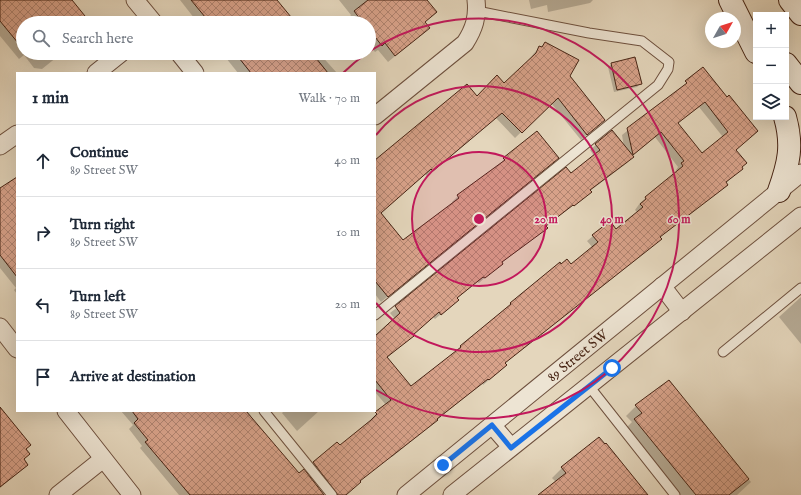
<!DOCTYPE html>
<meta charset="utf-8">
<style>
:root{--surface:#fff;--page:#f6f6f7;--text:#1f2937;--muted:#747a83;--line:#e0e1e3}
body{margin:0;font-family:"IM FELL English",serif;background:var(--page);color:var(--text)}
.controls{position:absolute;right:12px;top:12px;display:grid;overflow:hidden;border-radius:0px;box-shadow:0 4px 16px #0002}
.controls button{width:36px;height:36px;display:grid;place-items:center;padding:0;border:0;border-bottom:1px solid var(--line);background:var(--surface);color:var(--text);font:20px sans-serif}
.compass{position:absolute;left:705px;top:12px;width:36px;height:36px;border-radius:50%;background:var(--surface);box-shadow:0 4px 16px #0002;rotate:51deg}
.stop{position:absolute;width:12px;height:12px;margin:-9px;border:3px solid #1a73e8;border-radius:50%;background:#fff}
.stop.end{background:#1a73e8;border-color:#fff;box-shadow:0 1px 4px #0008}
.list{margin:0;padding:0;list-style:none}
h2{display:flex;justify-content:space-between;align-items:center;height:52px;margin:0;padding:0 16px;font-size:17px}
h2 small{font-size:13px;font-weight:400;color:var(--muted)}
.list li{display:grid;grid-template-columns:26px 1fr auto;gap:12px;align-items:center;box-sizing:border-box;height:72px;padding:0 16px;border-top:1px solid var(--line)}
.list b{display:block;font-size:15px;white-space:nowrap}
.list p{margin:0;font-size:13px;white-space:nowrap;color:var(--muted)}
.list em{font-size:13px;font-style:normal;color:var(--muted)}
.icon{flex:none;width:22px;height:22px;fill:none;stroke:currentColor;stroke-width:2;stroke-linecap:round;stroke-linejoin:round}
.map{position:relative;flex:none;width:801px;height:495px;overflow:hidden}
.search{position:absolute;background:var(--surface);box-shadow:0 4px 16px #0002;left:16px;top:16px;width:360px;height:44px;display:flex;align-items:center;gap:10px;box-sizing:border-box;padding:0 14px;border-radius:22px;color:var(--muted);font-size:15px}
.panel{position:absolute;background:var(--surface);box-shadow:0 4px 16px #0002;left:16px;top:72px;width:360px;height:340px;border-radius:0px}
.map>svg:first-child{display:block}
</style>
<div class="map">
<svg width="801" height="495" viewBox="0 0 801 495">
<defs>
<pattern id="building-cross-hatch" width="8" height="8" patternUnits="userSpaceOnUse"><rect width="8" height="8" fill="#d8a28a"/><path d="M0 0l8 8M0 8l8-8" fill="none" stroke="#b18470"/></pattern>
</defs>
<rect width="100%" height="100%" fill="#e4d6bc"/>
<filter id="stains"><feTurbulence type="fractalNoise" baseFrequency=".005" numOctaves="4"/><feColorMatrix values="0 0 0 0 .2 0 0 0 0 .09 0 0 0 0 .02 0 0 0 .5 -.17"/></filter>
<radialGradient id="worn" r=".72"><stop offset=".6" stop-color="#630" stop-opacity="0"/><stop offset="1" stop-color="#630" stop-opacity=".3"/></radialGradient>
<g fill="#0003" fill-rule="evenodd">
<polygon points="0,0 71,0 84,16 76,23 23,23 23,53 62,53 42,69 34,68 24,55 19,59 0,36"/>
<polygon points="180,0 263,0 294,23 198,23"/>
<polygon points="339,0 426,0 435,12 424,23 429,28 388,62 378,50 375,52 369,45 369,23 351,23 348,19 351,15"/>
<polygon points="529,0 593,0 590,3 548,12 547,5 531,9"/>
<polygon points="545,43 604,120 581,140 551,103 515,138 496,118 427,176 425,174 380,214 402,241 453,203 452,202 458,196 499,166 504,159 537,133 552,164 381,302 375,294 375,160 467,85 477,97 504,84 530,59 534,53"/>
<polygon points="222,53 319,53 337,73 238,73"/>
<polygon points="612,64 641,83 637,87 614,92 608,67"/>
<path d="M703,69l39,100 -16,14 1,2 -6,5 -62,48 -155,125 -4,8 -17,14 -1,-2 -90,74 -1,-1 -49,39 -3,-3 -4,3 -27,-27 6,-5 26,-17 32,-26 -1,-1 15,-14 -11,-13v-55l20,-18 -5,-6 204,-157 -4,-6 22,-19 12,16 -2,-12 59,-47zM699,107l24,30 -21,17 -25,-31zM655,137l23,30 -2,3 1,1 -37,32 -5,7 2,2 -21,18 -23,6 -6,5 6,7 -22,17 -10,1 -1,-2 -104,88 -45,36 -24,-30 46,-41 2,2 17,-14 4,-6 21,-17 2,1 22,-20 40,-30 4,-7 40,-29 5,-6 37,-28 5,-7z"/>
<polygon points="17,183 17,294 14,290 16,288 0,268 0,190"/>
<polygon points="801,297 801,344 779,317"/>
<polygon points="669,382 751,482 737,495 678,495 625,429 632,422 626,416 636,406"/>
<polygon points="0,409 29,454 23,460 27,465 0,488"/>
<polygon points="121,411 247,411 251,416 249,417 299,475 324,495 179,495 140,448 142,446 129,429 133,425"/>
<polygon points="284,411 319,411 297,431 282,413"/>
<polygon points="562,468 647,495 540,495 556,482 552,478"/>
</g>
<g fill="url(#building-cross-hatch)" stroke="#472414" fill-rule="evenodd">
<polygon points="0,0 72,0 85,16 76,23 23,23 23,49 0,21"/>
<polygon points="191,0 277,0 296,23 210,23"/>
<polygon points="368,0 427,0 437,12 425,22 430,28 395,56 385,43 382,46 369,29 369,23 363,23 354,11"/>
<polygon points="545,42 579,60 570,76 605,120 587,135 558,98 522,133 502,113 433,171 431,169 381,213 403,240 459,198 457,195 505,160 503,158 537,131 559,158 388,297 375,281 375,160 467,84 477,96 497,75 504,83 536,53 539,46 542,47"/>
<polygon points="235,53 312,53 328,73 251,73"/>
<polygon points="635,57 642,84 617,90 611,63"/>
<path d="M703,67l24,30 2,-2 29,36 -22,19 11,13 -5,4 1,2 -17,13 2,3 -68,52 2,2 -157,124 2,2 -18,15 -1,-1 -51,40 1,1 -78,61 1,1 -15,13h-8l-25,-33 24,-20 3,3 31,-25 6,-6 -2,-2 16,-12 -16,-20v-44l25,-23 -5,-7 171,-139 5,6 29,-23 -5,-6 17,-14 22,27 -44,33 2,2 -18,14 -1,-1 -27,21 2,2 -46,34 1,2 -18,14 -2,-1 -26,21 2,2 -18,15 -2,-3 -26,23 1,1 -27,21 24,29 50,-39 -1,-1 51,-42 -1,-1 50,-41 1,2 6,-5 4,5 27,-22 -6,-7 18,-14 6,8 27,-22 -3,-3 6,-5 -1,-2 38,-31 -2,-3 3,-2 -23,-29 -28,23 -6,-27 60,-45 -2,-2zM705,102l23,30 -26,21 -24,-30z"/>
<polygon points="17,177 17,277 0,255 0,188"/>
<polygon points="669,380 749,479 729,495 696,495 634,419 642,413 635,405"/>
<polygon points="0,407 31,445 26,449 30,454 24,459 28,465 0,487"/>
<polygon points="132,411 246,411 299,473 304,469 324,495 190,495 145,442 148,440 134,423 138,419"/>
<polygon points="599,437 605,444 606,443 648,495 538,495 566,473 561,467"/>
</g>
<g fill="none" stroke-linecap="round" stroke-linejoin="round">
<defs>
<g id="service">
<polyline points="375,315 658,85 668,69 669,62 642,41 589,33 477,11"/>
<polyline points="723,352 801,288"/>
<polyline points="589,386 675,495"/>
<polyline points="264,411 332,495"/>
</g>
<g id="minor">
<polyline points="135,0 154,23"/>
<polyline points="179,53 195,73"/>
<polyline points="96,73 121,53"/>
<path d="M375,116l90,-73c9,-14 13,-26 11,-43"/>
<polyline points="0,146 17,134"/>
<polyline points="662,286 682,312"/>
<polyline points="0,327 17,349"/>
<polyline points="66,411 132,495"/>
<polyline points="492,425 511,447"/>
<polyline points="58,495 103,459"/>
<path id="s1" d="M406,495l395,-322"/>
<polyline points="452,495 801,216"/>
</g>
<g id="secondary">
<polyline points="730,0 756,52"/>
<polyline points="790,0 801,14"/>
<polyline points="786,64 801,83"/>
<path d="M779,191c10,-28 14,-46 6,-74"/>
</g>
</defs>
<use href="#service" stroke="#6e503e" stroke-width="11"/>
<use href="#minor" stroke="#6e503e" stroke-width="19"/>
<use href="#secondary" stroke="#472414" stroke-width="24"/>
<use href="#service" stroke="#ede4d3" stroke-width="9"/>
<use href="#minor" stroke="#ede4d3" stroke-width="17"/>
<use href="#secondary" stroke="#ede4d3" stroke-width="22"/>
</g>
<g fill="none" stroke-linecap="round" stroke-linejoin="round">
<polyline stroke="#1a73e8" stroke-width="5" points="443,465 492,425 511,448 612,368"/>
</g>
<circle cx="479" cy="219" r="67" fill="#c2185b" fill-opacity=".12"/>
<g fill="none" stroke="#c2185b" stroke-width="2">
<circle cx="479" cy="219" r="67"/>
<path d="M376 135A133 133 0 1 1 376 303"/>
<path d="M343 73A200 200 0 0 1 367 53M370 51A200 200 0 1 1 376 390"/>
</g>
<g text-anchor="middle" stroke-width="3" stroke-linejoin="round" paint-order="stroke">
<g font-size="14" fill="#472414" stroke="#ede4d3">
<text dy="5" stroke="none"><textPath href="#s1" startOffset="221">89 Street SW</textPath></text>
</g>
</g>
<circle cx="479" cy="219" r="6" fill="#c2185b" stroke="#ede4d3" stroke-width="2"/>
<g font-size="12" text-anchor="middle" font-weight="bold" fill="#c2185b" stroke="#ede4d3" stroke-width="3" stroke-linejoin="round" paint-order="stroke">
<text x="546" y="223">20 m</text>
<text x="612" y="223">40 m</text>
<text x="679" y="223">60 m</text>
</g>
<rect width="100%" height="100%" filter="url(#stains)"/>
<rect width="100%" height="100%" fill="url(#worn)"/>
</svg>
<div class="controls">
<button>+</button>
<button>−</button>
<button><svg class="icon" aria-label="layers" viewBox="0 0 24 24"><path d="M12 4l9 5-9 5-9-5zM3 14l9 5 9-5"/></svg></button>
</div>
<svg class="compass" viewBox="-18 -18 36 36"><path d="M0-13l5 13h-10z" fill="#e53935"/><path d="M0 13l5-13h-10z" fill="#747a83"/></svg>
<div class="stop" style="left:612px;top:368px"></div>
<div class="stop end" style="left:443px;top:465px"></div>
<div class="search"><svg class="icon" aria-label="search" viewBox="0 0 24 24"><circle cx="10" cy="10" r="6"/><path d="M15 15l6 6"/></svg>Search here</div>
<section class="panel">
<h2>1 min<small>Walk · 70 m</small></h2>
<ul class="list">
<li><svg class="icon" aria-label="ahead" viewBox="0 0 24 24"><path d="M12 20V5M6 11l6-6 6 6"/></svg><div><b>Continue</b><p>89 Street SW</p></div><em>40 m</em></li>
<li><svg class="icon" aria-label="right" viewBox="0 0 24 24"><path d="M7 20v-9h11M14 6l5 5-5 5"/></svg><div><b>Turn right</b><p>89 Street SW</p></div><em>10 m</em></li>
<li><svg class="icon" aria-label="left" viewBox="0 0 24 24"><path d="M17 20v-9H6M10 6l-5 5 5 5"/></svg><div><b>Turn left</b><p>89 Street SW</p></div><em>20 m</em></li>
<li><svg class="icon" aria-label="arrive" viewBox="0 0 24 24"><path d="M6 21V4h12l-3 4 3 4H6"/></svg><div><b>Arrive at destination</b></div></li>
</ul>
</section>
</div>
